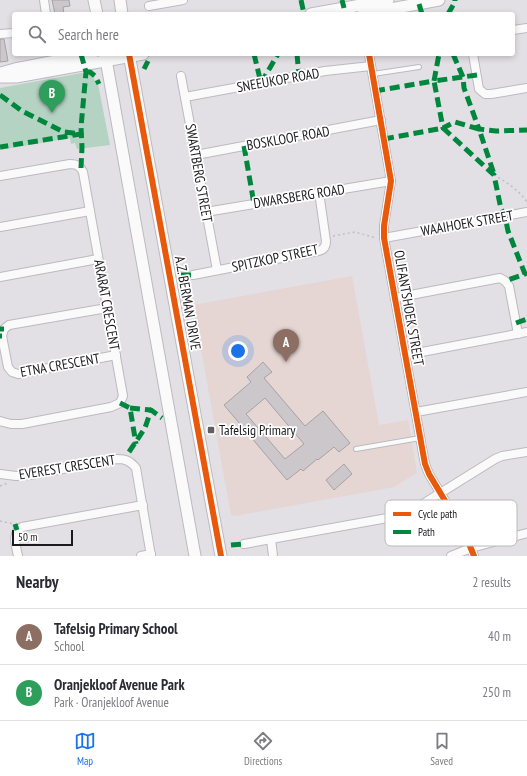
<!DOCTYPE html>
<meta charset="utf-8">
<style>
:root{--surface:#fff;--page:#f2f2f3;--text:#2b2b33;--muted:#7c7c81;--line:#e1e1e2;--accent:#1a73e8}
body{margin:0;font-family:"PT Sans Narrow",sans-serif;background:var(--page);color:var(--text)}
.scale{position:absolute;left:12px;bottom:10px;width:61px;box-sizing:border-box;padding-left:4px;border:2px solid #1b1a1e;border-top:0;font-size:11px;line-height:14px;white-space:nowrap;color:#1b1a1e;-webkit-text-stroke:3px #fff;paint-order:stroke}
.you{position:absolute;left:238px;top:351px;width:14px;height:14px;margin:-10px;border:3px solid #fff;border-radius:50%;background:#1a73e8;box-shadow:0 0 0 6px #1a73e833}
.badge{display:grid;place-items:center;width:26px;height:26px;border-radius:50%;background:var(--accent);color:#fff;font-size:13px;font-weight:700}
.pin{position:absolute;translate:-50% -33px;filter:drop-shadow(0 1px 2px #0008)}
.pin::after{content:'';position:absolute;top:21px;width:14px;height:12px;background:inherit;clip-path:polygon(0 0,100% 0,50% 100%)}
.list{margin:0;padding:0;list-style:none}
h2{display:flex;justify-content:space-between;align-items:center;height:52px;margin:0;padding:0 16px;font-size:17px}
h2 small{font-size:13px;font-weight:400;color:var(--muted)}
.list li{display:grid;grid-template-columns:26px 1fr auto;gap:12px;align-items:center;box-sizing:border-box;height:56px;padding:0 16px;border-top:1px solid var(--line)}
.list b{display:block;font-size:15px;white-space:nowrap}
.list p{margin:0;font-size:13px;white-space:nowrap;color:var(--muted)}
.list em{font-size:13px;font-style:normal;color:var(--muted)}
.icon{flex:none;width:22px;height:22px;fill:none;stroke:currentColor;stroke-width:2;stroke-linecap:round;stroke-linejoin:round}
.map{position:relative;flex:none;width:527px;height:556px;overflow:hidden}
.search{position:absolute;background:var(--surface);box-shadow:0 2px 6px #0003;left:12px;right:12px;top:12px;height:44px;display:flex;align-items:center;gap:10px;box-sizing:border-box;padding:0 14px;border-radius:4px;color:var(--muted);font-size:15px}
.sheet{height:164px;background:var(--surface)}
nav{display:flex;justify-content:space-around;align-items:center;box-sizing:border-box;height:56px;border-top:1px solid var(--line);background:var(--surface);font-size:11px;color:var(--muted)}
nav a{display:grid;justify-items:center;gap:2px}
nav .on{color:var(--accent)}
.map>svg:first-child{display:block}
</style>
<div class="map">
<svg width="527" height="556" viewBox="0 0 527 556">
<rect width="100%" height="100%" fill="#e2dfe5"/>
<polygon fill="#e5d6d4" points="352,276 379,425 408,420 417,473 394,487 235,516 231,515 193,305"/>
<polygon fill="#b5d3c3" points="82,73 90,74 98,84 110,145 77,149 75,143 71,144 70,138 0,150 0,88"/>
<g fill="#cbc7ca" stroke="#a6a2a4" fill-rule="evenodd">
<polygon points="52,0 69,0 70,6 63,7 64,14 55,14"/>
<polygon points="0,39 4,39 8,61 0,62"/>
<path d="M263,362l9,10 -8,6 41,48 18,-15 27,32 -11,9 -5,-5 -16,13 -1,-1 -14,12 -2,-2 -14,11 -63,-75 27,-23 -4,-5zM265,398l39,46 -19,15 -39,-45z"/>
<polygon points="344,464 352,474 334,490 326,480"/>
</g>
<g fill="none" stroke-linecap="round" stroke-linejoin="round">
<defs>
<g id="lane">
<polyline points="373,74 419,67"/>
<polyline points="356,449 420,438"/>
</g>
<g id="street">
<polyline points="44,0 46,14"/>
<polyline points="149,6 183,0"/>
<polyline points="513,30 527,28"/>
<polyline points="0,34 14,33"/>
<polyline points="369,54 391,181 384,226 384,238 425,464 429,474 465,534 474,556"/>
<polyline points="473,54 479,89 485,94 491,94 527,88"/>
<polyline points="181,76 217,270"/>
<polyline points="185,97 325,71 371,66"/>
<polyline points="196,155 381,120"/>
<path d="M0,176l70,-12c7,0 10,2 13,8l40,224 -3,7 -9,4 -89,17h-11l-11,-3"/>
<polyline points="206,212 391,181"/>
<polyline points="0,227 90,211"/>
<polyline points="384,238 527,212"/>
<path d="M193,275l125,-24c6,-1 8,-5 8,-10l-7,-49"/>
<polyline points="0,277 98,259"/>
<polyline points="395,298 500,278 505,281 509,286 518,334"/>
<polyline points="107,308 9,325 4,329 2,336 8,367 12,372 18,374 116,355"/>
<polyline points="406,355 527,332"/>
<polyline points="416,412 527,392"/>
<path d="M0,474l16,2 14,-1 87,-16c9,0 13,2 19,9l15,88"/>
<polyline points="271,539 273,556"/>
<polyline points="244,544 404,515 410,512 495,459 502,456 527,452"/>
<path d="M18,556c-2,-11 -7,-22 4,-29l121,-22"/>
<polyline points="141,556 151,554"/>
<polyline points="451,556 471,548 527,533"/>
</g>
<g id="secondary">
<polyline points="94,0 97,14"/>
<polyline points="120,0 122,14"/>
<polyline points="311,14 388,0"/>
<polyline points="363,14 439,0"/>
<polyline points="105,54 195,556"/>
<polyline points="129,54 221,556"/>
<polyline points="1,73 15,69 92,54"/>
<polyline points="0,77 16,77 143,54"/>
</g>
</defs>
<use href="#lane" stroke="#bcbabe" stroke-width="6"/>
<use href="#street" stroke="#bcbabe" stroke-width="10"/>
<use href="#secondary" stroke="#bcbabe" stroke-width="13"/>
<g stroke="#c0bfc2" stroke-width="1.5" stroke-dasharray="2 3" stroke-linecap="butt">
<path d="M494,175c12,7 27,16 33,28"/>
<polyline points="333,236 355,232 376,238"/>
<polyline points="0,486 8,483"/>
<polyline points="0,521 14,524"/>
</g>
<use href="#lane" stroke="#fbfafb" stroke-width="4"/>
<use href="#street" stroke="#fbfafb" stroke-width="8"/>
<use href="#secondary" stroke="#fbfafb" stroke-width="11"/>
<g stroke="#00873e" stroke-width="5" stroke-dasharray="10 5" stroke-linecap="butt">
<polyline points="301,0 304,14"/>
<polyline points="342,0 344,8"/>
<polyline points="419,4 422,14"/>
<polyline points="448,14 455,2 455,0"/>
<polyline points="81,54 86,72 81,127 82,147 81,168"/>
<polyline points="254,54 261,83 278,54"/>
<polyline points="297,54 299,76"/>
<polyline points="453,54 463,77 464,88 479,129 496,131 527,130"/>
<polyline points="144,69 148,61"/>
<polyline points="86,72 90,72 95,76 99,84"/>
<polyline points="477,75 434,81 443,128 455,122 479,129 494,174"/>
<polyline points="375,91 434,81 439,54"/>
<polyline points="0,95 22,111 64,132 81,134 0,147"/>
<polyline points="384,139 443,128 494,175 501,209 505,216 508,231 525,274 505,281"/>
<polyline points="244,146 254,204"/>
<polyline points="181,275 193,275"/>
<polyline points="516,323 527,319"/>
<polyline points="0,329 4,329"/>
<polyline points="0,336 2,336"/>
<polyline points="120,403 130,408 136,444"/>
<polyline points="130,408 151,410"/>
<polyline points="129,452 145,428 151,410 162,418"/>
<polyline points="15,524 17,530"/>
<polyline points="231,545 244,544"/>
</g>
<defs>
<g id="cycleway">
<polyline points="129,54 221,556"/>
<polyline points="369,54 391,181 384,226 384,238 425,464 429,474 465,534 474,556"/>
</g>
</defs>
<use href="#cycleway" stroke="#fff" stroke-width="8"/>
<use href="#cycleway" stroke="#e8590c" stroke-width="6"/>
</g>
<rect fill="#615f64" stroke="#fff" stroke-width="1.5" x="207" y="426" width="8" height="8" rx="2"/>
<g text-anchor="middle" stroke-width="3.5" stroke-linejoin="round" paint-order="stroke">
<g font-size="14" fill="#1b1a1e" stroke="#fff">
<text transform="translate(278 80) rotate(-10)" y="5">SNEEUKOP ROAD</text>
<text transform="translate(288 138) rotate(-10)" y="5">BOSKLOOF ROAD</text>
<text transform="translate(199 173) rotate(80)" y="5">SWARTBERG STREET</text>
<text transform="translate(299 196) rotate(-9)" y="5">DWARSBERG ROAD</text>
<text transform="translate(467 223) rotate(-10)" y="5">WAAIHOEK STREET</text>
<text transform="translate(275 258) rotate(-12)" y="5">SPITZKOP STREET</text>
<text transform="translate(188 303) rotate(80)" y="5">A.Z. BERMAN DRIVE</text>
<text transform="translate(107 305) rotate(80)" y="5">ARARAT CRESCENT</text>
<text transform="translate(409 308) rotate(80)" y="5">OLIFANTSHOEK STREET</text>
<text transform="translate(60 365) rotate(-10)" y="5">ETNA CRESCENT</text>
<text transform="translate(67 467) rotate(-9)" y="5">EVEREST CRESCENT</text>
</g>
<g font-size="14" fill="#1b1a1e" stroke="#fff" text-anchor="start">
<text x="219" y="435">Tafelsig Primary</text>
</g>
</g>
<rect x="385" y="500" width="132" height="46" rx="6" fill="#fff" stroke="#bbbabc" stroke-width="1"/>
<rect x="393" y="512" width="18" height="4" fill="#e8590c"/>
<rect x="393" y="530" width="18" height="4" fill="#00873e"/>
<g font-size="11" fill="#1b1a1e">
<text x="418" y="518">Cycle path</text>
<text x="418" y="536">Path</text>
</g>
</svg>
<div class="scale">50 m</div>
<div class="you"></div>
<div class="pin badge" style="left:286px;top:362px;background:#8d6e63">A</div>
<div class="pin badge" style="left:52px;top:113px;background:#2e9e5b">B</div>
<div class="search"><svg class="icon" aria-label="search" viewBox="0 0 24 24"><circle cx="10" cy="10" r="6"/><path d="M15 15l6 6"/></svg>Search here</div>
</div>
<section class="sheet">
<h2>Nearby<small>2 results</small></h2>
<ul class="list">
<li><span class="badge" style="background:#8d6e63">A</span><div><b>Tafelsig Primary School</b><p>School</p></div><em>40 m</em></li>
<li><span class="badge" style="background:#2e9e5b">B</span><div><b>Oranjekloof Avenue Park</b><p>Park · Oranjekloof Avenue</p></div><em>250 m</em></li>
</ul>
</section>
<nav>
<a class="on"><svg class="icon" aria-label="map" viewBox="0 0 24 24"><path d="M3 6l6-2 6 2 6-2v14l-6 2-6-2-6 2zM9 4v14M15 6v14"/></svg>Map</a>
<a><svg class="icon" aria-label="directions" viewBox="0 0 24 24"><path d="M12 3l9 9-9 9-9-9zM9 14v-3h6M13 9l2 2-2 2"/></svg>Directions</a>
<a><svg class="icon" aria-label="saved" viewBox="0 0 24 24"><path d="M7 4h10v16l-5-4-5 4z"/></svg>Saved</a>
</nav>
